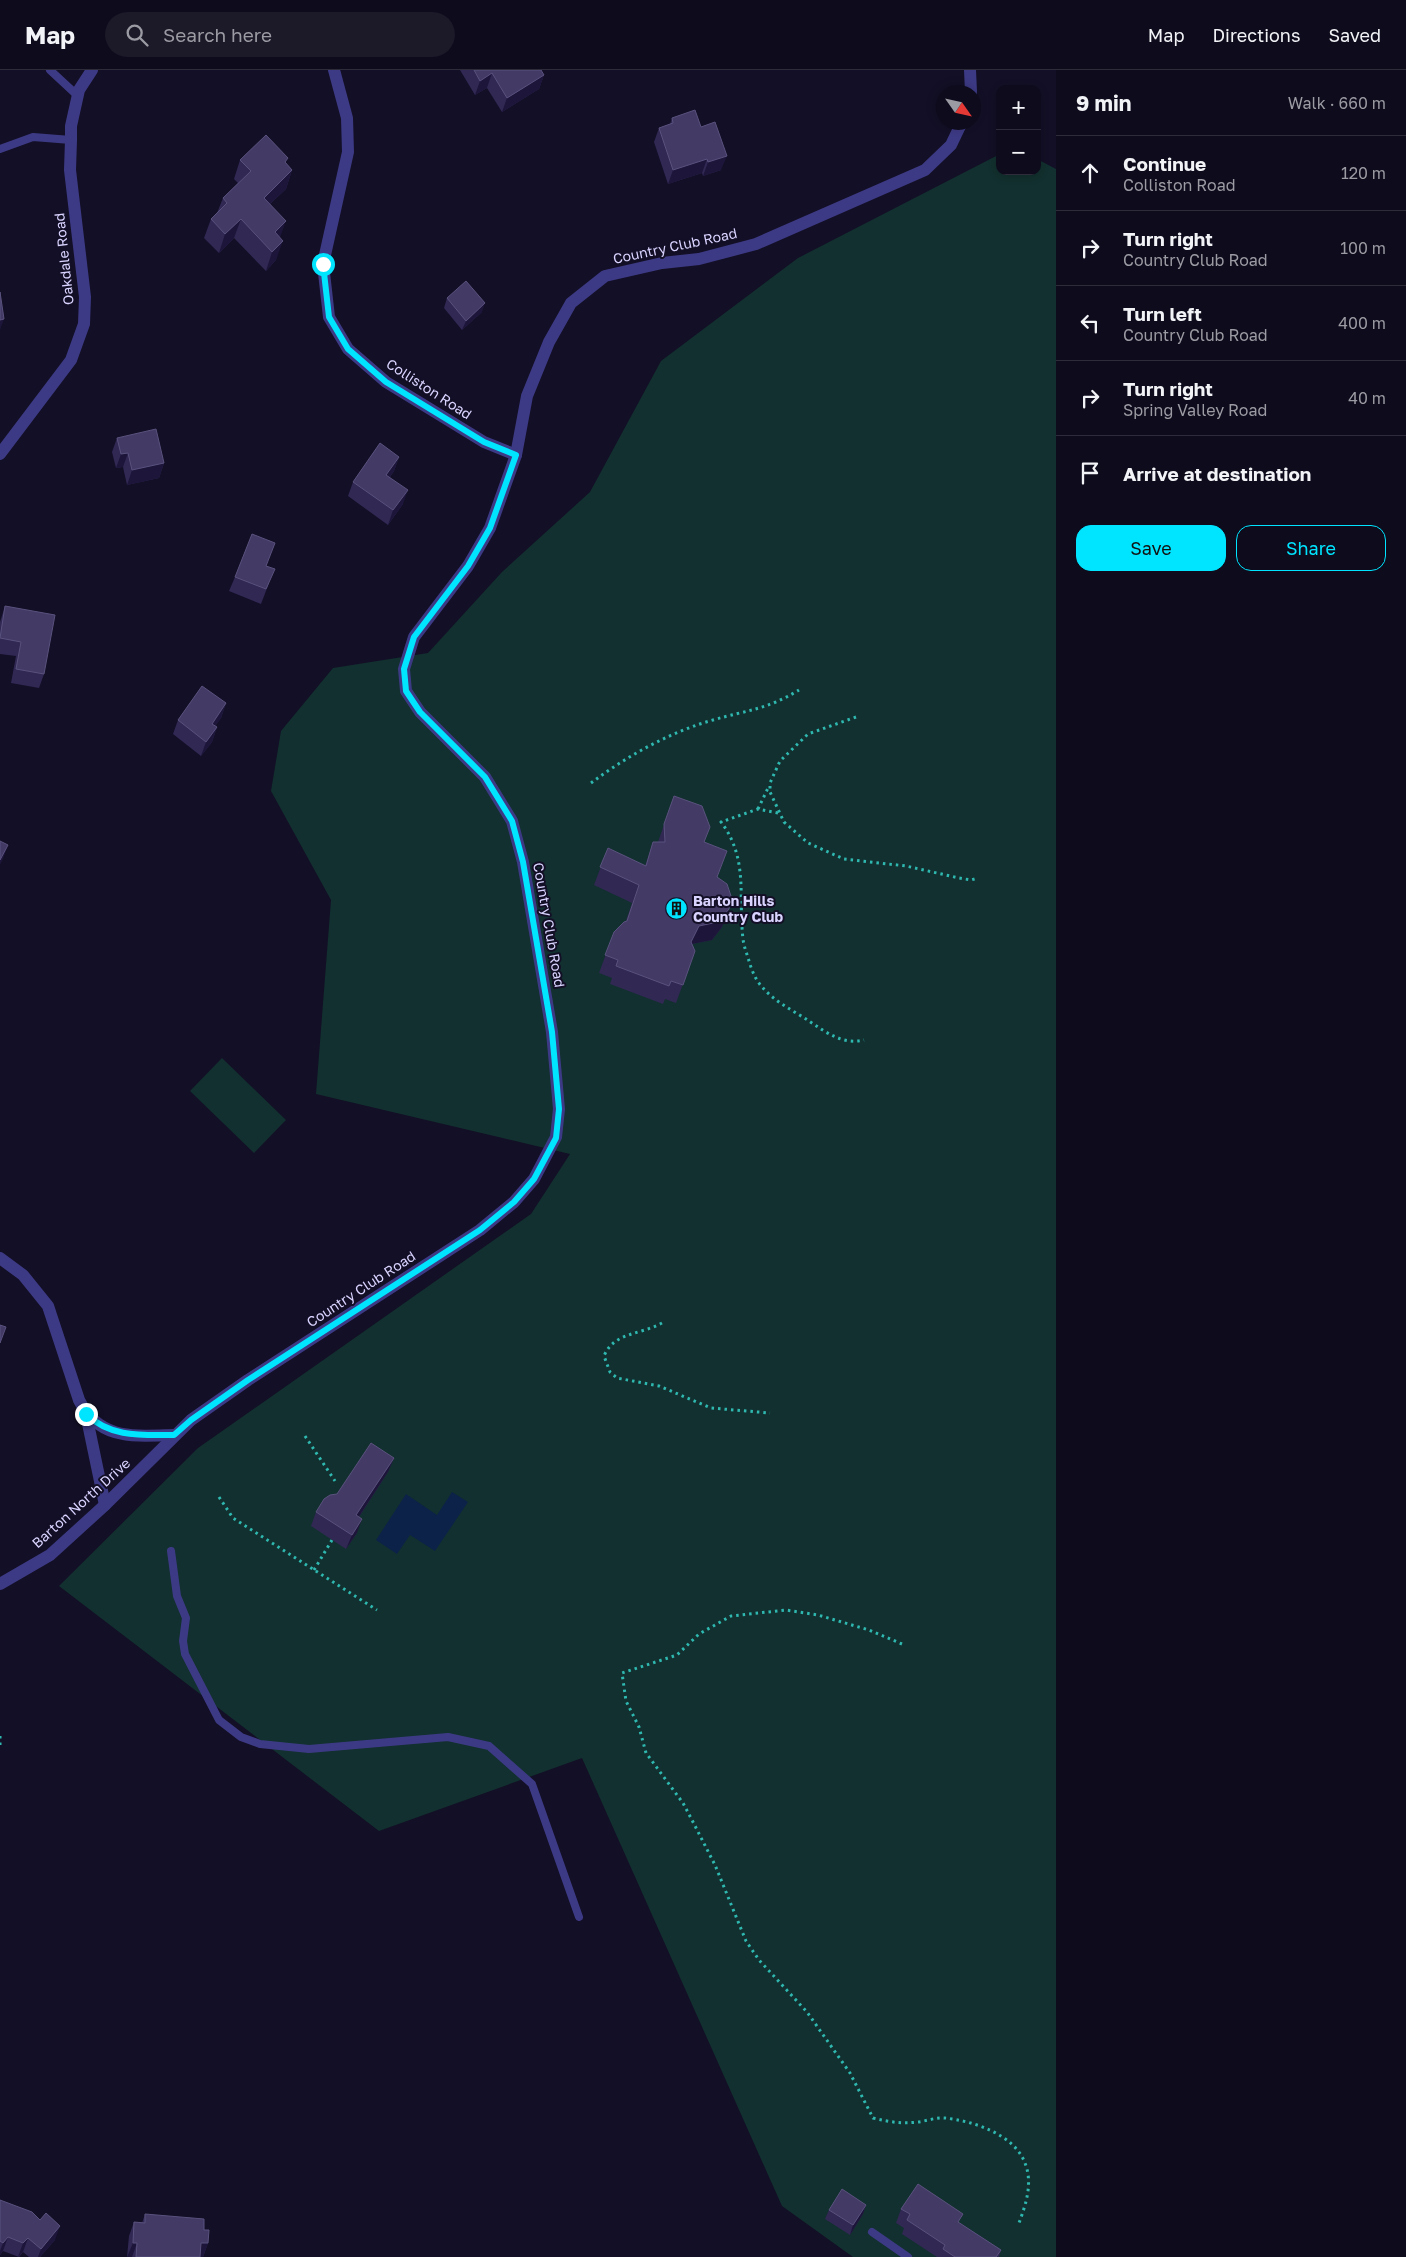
<!DOCTYPE html>
<meta charset="utf-8">
<style>
:root{--surface:#0e0b1c;--page:#1c1929;--text:#f1f3f6;--muted:#9b9ba3;--line:#2e2b3b;--accent:#00e5ff}
body{margin:0;font-family:"Golos Text",sans-serif;background:var(--page);color:var(--text)}
.controls{position:absolute;right:15px;top:15px;display:grid;overflow:hidden;border-radius:10px;box-shadow:0 2px 8px #0003}
.controls button{width:45px;height:45px;display:grid;place-items:center;padding:0;border:0;border-bottom:1px solid var(--line);background:var(--surface);color:var(--text);font:25px sans-serif}
.compass{position:absolute;left:936px;top:15px;width:45px;height:45px;border-radius:50%;background:var(--surface);box-shadow:0 2px 8px #0003;rotate:124deg}
.stop{position:absolute;width:15px;height:15px;margin:-11px;border:4px solid #00e5ff;border-radius:50%;background:#fff}
.stop.end{background:#00e5ff;border-color:#fff;box-shadow:0 1px 5px #0008}
.list{margin:0;padding:0;list-style:none}
h2{display:flex;justify-content:space-between;align-items:center;height:65px;margin:0;padding:0 20px;font-size:21px}
h2 small{font-size:16px;font-weight:400;color:var(--muted)}
.list li{display:grid;grid-template-columns:32px 1fr auto;gap:15px;align-items:center;box-sizing:border-box;height:75px;padding:0 20px;border-top:1px solid var(--line)}
.list b{display:block;font-size:19px;white-space:nowrap}
.list p{margin:0;font-size:16px;white-space:nowrap;color:var(--muted)}
.list em{font-size:16px;font-style:normal;color:var(--muted)}
.actions{display:flex;gap:10px;padding:15px 20px}
.actions a{flex:1;padding:11px 0;border:1px solid var(--accent);border-radius:15px;text-align:center;font-size:18px;color:var(--accent)}
.actions .main{background:var(--accent);color:#111}
.icon{flex:none;width:28px;height:28px;fill:none;stroke:currentColor;stroke-width:2;stroke-linecap:round;stroke-linejoin:round}
.map{position:relative;flex:none;width:1056px;height:2187px;overflow:hidden}
header{display:flex;align-items:center;gap:30px;box-sizing:border-box;height:70px;padding:0 25px;background:var(--surface);border-bottom:1px solid var(--line)}
header strong{font-size:24px}
nav{display:flex;gap:28px;margin-inline-start:auto;font-size:18px}
.search{width:350px;height:45px;background:var(--page);display:flex;align-items:center;gap:12px;box-sizing:border-box;padding:0 18px;border-radius:28px;color:var(--muted);font-size:19px}
main{display:flex}
aside{flex:1;background:var(--surface)}
.map>svg:first-child{display:block}
</style>
<header>
<strong>Map</strong>
<div class="search"><svg class="icon" aria-label="search" viewBox="0 0 24 24"><circle cx="10" cy="10" r="6"/><path d="M15 15l6 6"/></svg>Search here</div>
<nav><a>Map</a><a>Directions</a><a>Saved</a></nav>
</header>
<main>
<div class="map">
<svg width="1056" height="2187" viewBox="0 0 1056 2187">
<rect width="100%" height="100%" fill="#130f26"/>
<g fill="#12302f">
<polygon points="1000,84 1000,101 1037,101 1037,89 1056,99 1056,2187 853,2187 782,2136 582,1688 379,1761 59,1516 198,1378 531,1144 570,1084 316,1024 331,830 271,721 281,661 333,598 428,583 502,502 590,422 661,291 798,188"/>
<polygon points="222,988 286,1050 254,1083 190,1021"/>
</g>
<polygon fill="#0c2248" points="452,1422 468,1432 435,1481 410,1465 397,1484 376,1470 406,1424 437,1445"/>
<g fill="none" stroke-linecap="round" stroke-linejoin="round">
<g stroke="#2fb8b0" stroke-width="3" stroke-dasharray="2.5 4" stroke-linecap="butt">
<polyline points="856,647 808,664 780,691 770,713 770,722 784,752 808,773 844,789 906,796 959,808 971,810 978,808"/>
<path d="M591,713c36,-27 79,-51 122,-63 34,-10 53,-10 86,-30"/>
<polyline points="758,739 769,716"/>
<path d="M778,743l-20,-4 -37,13c28,37 17,75 22,117 1,8 4,15 6,22 3,10 7,20 14,27 12,14 31,23 46,33 18,12 34,24 55,19"/>
<path d="M662,1253c-22,12 -48,9 -58,33l6,16 7,6 42,8 52,22 59,5"/>
<polyline points="305,1366 335,1411"/>
<polyline points="219,1427 233,1448 377,1540"/>
<polyline points="314,1500 332,1470"/>
<path d="M902,1574l-33,-14 -51,-15 -32,-5 -55,6 -32,18 -22,21 -55,18 4,28 13,26 7,26 37,50 9,17 23,45 31,76 13,19 48,52 43,61 23,45c16,4 29,6 45,4 9,-1 18,-5 27,-4 28,3 69,16 80,45 8,20 1,41 -6,60"/>
<polyline points="0,1666 0,1677"/>
</g>
<g stroke="#3d3a85" stroke-width="8">
<polyline points="50,0 78,26"/>
<polyline points="0,79 33,67 71,70"/>
<polyline points="171,1481 177,1526 186,1548 183,1571 185,1584 219,1650 241,1667 260,1674 309,1679 448,1667 489,1676 532,1714 579,1847"/>
<polyline points="872,2162 908,2187"/>
</g>
<g stroke="#3d3a85" stroke-width="12">
<polyline points="334,0 347,48 348,82 323,194 329,247 348,279 386,312 484,372 516,385"/>
<polyline points="970,0 971,22"/>
<polyline points="0,384 71,290 84,254 85,227 70,100 71,70 71,56 79,20 92,0"/>
<path d="M0,1188l23,17 25,31 31,94c20,41 56,36 95,35"/>
<polyline points="86,1344 105,1435"/>
<polyline points="0,1514 50,1485 105,1435 191,1350 248,1310 480,1160 514,1132 534,1109 556,1067 559,1039 552,962 523,792 512,751 485,707 420,642 406,621 404,599 414,567 468,496 490,458 516,385 527,326 549,272 571,233 605,206 662,193 699,189 756,174 925,100 951,75 962,52"/>
</g>
</g>
<g fill="#312854">
<polygon points="460,0 541,0 544,5 539,19 502,42 487,18 475,25"/>
<polygon points="672,48 701,57 721,100 703,106 702,103 668,114 654,72 659,58 670,54"/>
<polygon points="240,90 286,94 292,100 286,119 270,134 280,168 276,190 266,201 234,168 219,183 204,168 211,149 217,143 223,128 238,113 234,109"/>
<polygon points="447,228 482,242 462,260 444,238"/>
<polygon points="117,368 164,393 159,408 127,415 123,397 116,398 112,382"/>
<polygon points="399,387 394,401 390,407 403,434 388,455 348,426 353,412"/>
<polygon points="267,496 269,513 261,534 229,521 235,507"/>
<polygon points="5,536 44,604 39,618 11,613 16,586 0,584 0,552"/>
<polygon points="226,633 221,648 215,656 217,657 212,672 201,686 173,664 178,650"/>
<polygon points="674,726 705,772 729,839 722,857 712,870 692,874 695,881 676,933 665,929 663,934 610,914 612,908 599,903 614,862 626,851 632,833 594,815 608,778 645,796 653,772 658,772"/>
<polygon points="394,1388 388,1402 359,1447 357,1463 346,1479 311,1456 316,1442 337,1424"/>
<polygon points="0,2130 55,2170 40,2187 29,2187 23,2182 19,2187 3,2181 0,2185"/>
<polygon points="866,2135 863,2144 850,2165 825,2149 829,2140"/>
<polygon points="901,2139 960,2153 1001,2180 999,2187 937,2187 902,2164 904,2158 896,2153"/>
<polygon points="145,2144 204,2160 208,2173 203,2187 127,2187 129,2166 134,2152 142,2153"/>
</g>
<g fill="#1d163a">
<polygon points="492,3 487,18 475,25 480,11"/>
<polygon points="544,5 539,19 502,42 507,28"/>
<polygon points="727,86 721,100 703,106 708,92"/>
<polygon points="707,89 702,103 668,114 673,100"/>
<polygon points="292,100 286,119 257,146 264,128"/>
<polygon points="241,149 234,168 219,183 225,164"/>
<polygon points="286,151 279,170 275,162"/>
<polygon points="283,171 276,190 266,201 272,182"/>
<polygon points="485,233 482,242 462,260 466,251"/>
<polygon points="4,249 0,260 0,250"/>
<polygon points="128,383 123,397 116,398 121,384"/>
<polygon points="399,387 394,401 381,419 386,405"/>
<polygon points="164,393 159,408 127,415 132,400"/>
<polygon points="408,420 403,434 388,455 393,440"/>
<polygon points="226,633 221,648 207,668 212,654"/>
<polygon points="217,657 212,672 201,686 206,672"/>
<polygon points="8,775 3,789 0,795 0,790"/>
<polygon points="729,839 722,857 712,870 692,874 691,872 699,856"/>
<polygon points="394,1388 388,1402 351,1459 356,1445"/>
<polygon points="362,1449 357,1463 346,1479 352,1465"/>
<polygon points="866,2135 863,2144 850,2165 853,2155"/>
<polygon points="60,2156 55,2170 40,2187 38,2187 41,2179"/>
<polygon points="8,2167 3,2181 0,2185 0,2181 3,2173"/>
<polygon points="28,2168 23,2182 18,2187 23,2173"/>
<polygon points="133,2173 137,2173 132,2187 127,2187"/>
<polygon points="201,2173 208,2173 203,2187 196,2187"/>
</g>
<g fill="#433a66" stroke="#5a527e">
<polygon points="474,0 541,0 544,5 507,28 492,3 480,11"/>
<polygon points="695,40 701,57 715,52 727,86 708,92 707,89 673,100 659,58 673,53 672,48"/>
<polygon points="266,65 288,88 285,92 292,100 264,128 286,151 275,162 283,171 272,182 241,149 225,164 211,149 227,133 223,128 251,101 240,90"/>
<polygon points="466,211 485,233 466,251 447,228"/>
<polygon points="0,222 4,249 0,250"/>
<polygon points="156,359 164,393 132,400 128,383 121,384 117,368"/>
<polygon points="380,373 399,387 386,405 408,420 393,440 353,412"/>
<polygon points="252,464 275,473 266,496 275,499 266,519 235,507"/>
<polygon points="5,536 55,545 44,604 16,599 21,572 0,568"/>
<polygon points="202,616 226,633 212,654 217,657 206,672 178,650"/>
<polygon points="674,726 702,736 710,757 704,772 727,781 717,807 727,814 731,826 729,839 718,852 699,856 691,872 695,881 683,915 671,911 669,916 616,896 618,890 605,885 614,862 624,852 627,851 639,815 600,797 608,778 646,796 653,772 665,772 664,754"/>
<polygon points="0,771 8,775 0,790"/>
<polygon points="0,1255 6,1257 0,1273"/>
<polygon points="371,1373 394,1388 356,1445 362,1449 352,1465 316,1442 324,1429 330,1425 337,1424"/>
<polygon points="918,2114 963,2144 958,2152 1001,2180 996,2187 955,2187 943,2179 945,2175 907,2150 910,2144 901,2139"/>
<polygon points="842,2119 866,2135 853,2155 829,2140"/>
<polygon points="0,2130 32,2142 40,2150 46,2143 60,2156 41,2179 28,2168 23,2173 8,2167 3,2173 0,2171"/>
<polygon points="145,2144 204,2149 204,2160 209,2160 208,2173 201,2173 200,2187 136,2187 137,2173 133,2173 134,2152 145,2153"/>
</g>
<g fill="none" stroke-linecap="round" stroke-linejoin="round">
<path stroke="#00e5ff" stroke-width="6" d="M86,1344c25,24 56,21 88,21l17,-15 57,-40 232,-150 34,-28 20,-23 22,-41 3,-29 -7,-77 -29,-170 -11,-41 -27,-44 -65,-65 -14,-21 -2,-22 10,-32 54,-71 22,-38 26,-73 -32,-13 -98,-60 -38,-33 -19,-32 -6,-53"/>
</g>
<defs>
<symbol id="building-disc" viewBox="-11 -11 22 22"><circle r="9.5" fill="#00e5ff" stroke="#130f26"/><path d="M-4-6H4V6H1V3H-1V6H-4ZM-2.5-4.3h1.7v1.8h-1.7ZM.8-4.3h1.7v1.8H.8ZM-2.5-1h1.7V.8h-1.7ZM.8-1h1.7V.8H.8Z" fill="#111"/></symbol>
</defs>
<g fill-rule="evenodd">
<use href="#building-disc" x="664" y="826" width="25" height="25"/>
</g>
<g text-anchor="middle" stroke-width="4" stroke-linejoin="round" paint-order="stroke">
<g font-size="14" fill="#d9d4ff" stroke="#130f26">
<text transform="translate(675 176) rotate(-12)" y="5">Country Club Road</text>
<text transform="translate(64 189) rotate(-96)" y="5">Oakdale Road</text>
<text transform="translate(429 319) rotate(33)" y="5">Colliston Road</text>
<text transform="translate(549 855) rotate(80)" y="5">Country Club Road</text>
<text transform="translate(361 1219) rotate(-33)" y="5">Country Club Road</text>
<text transform="translate(81 1433) rotate(-42)" y="5">Barton North Drive</text>
</g>
<g font-size="14" font-weight="bold" fill="#d9d4ff" stroke="#130f26" text-anchor="start">
<text x="693" y="836">Barton Hills<tspan x="693" dy="16">Country Club</tspan></text>
</g>
</g>
</svg>
<div class="controls">
<button>+</button>
<button>−</button>
</div>
<svg class="compass" viewBox="-18 -18 36 36"><path d="M0-13l5 13h-10z" fill="#e53935"/><path d="M0 13l5-13h-10z" fill="#9b9ba3"/></svg>
<div class="stop" style="left:323px;top:194px"></div>
<div class="stop end" style="left:86px;top:1344px"></div>
</div>
<aside>
<h2>9 min<small>Walk · 660 m</small></h2>
<ul class="list">
<li><svg class="icon" aria-label="ahead" viewBox="0 0 24 24"><path d="M12 20V5M6 11l6-6 6 6"/></svg><div><b>Continue</b><p>Colliston Road</p></div><em>120 m</em></li>
<li><svg class="icon" aria-label="right" viewBox="0 0 24 24"><path d="M7 20v-9h11M14 6l5 5-5 5"/></svg><div><b>Turn right</b><p>Country Club Road</p></div><em>100 m</em></li>
<li><svg class="icon" aria-label="left" viewBox="0 0 24 24"><path d="M17 20v-9H6M10 6l-5 5 5 5"/></svg><div><b>Turn left</b><p>Country Club Road</p></div><em>400 m</em></li>
<li><svg class="icon" aria-label="right" viewBox="0 0 24 24"><path d="M7 20v-9h11M14 6l5 5-5 5"/></svg><div><b>Turn right</b><p>Spring Valley Road</p></div><em>40 m</em></li>
<li><svg class="icon" aria-label="arrive" viewBox="0 0 24 24"><path d="M6 21V4h12l-3 4 3 4H6"/></svg><div><b>Arrive at destination</b></div></li>
</ul>
<div class="actions"><a class="main">Save</a><a>Share</a></div>
</aside>
</main>
